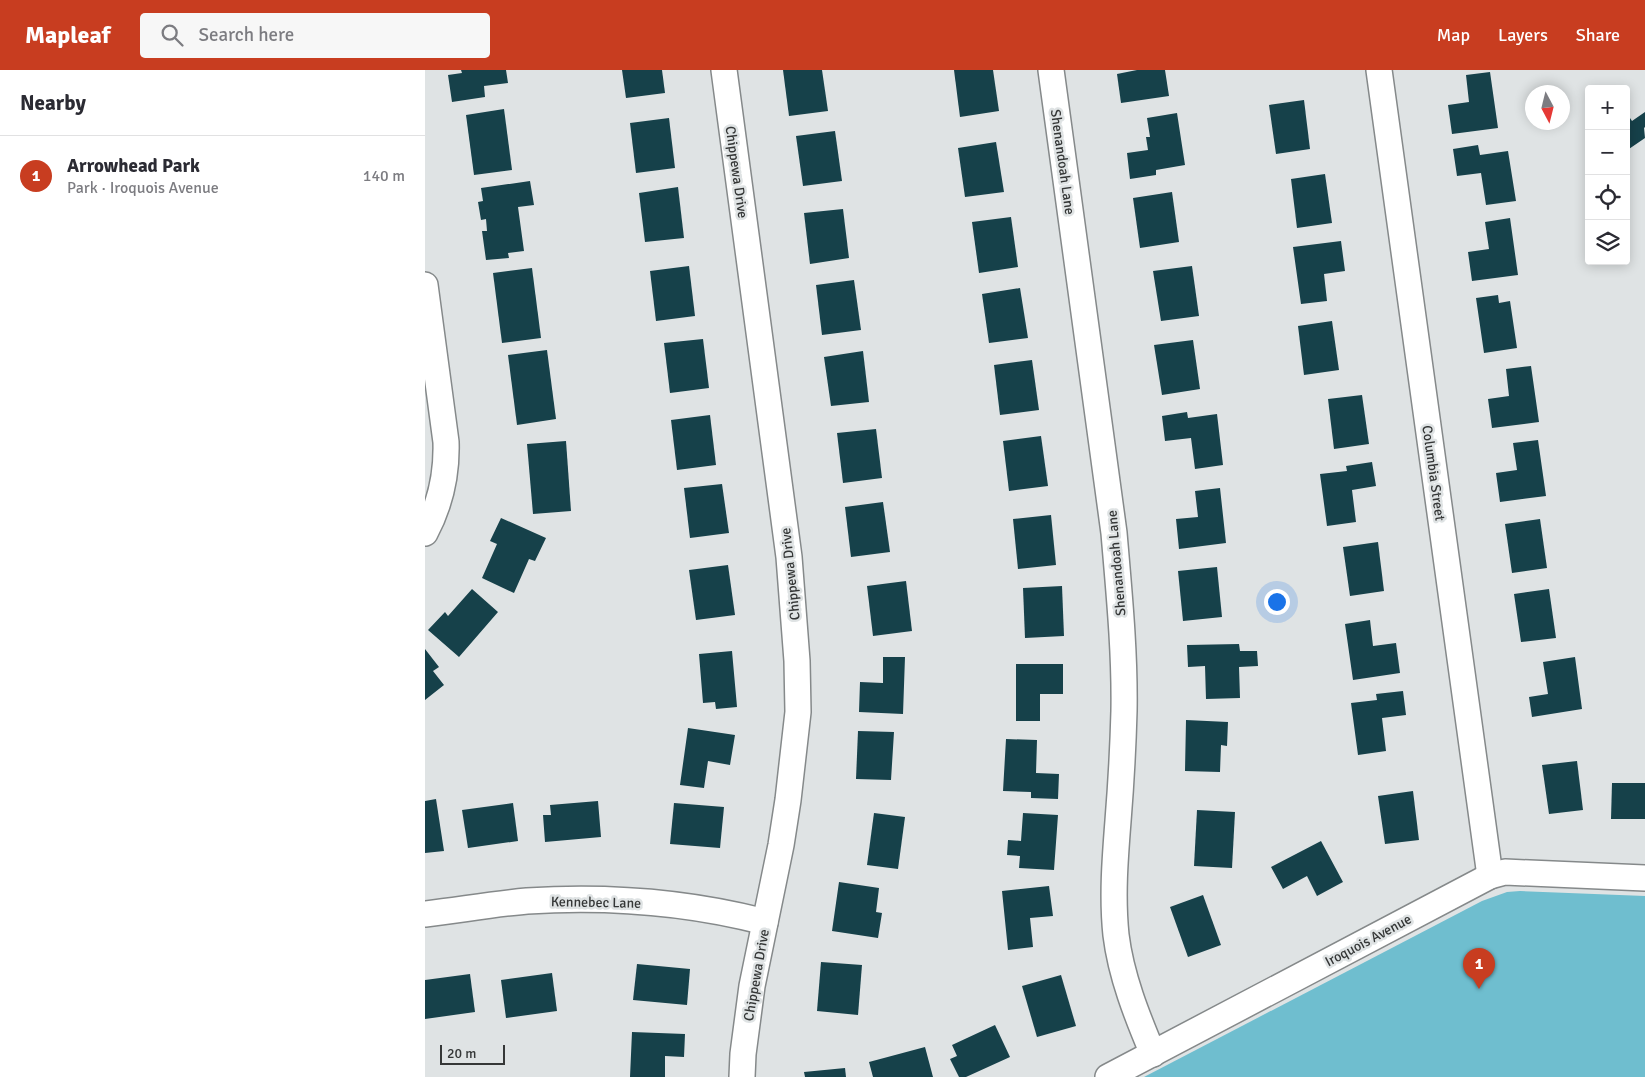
<!DOCTYPE html>
<meta charset="utf-8">
<style>
:root{--surface:#fff;--page:#f7f7f7;--text:#2b2b33;--muted:#7c7c81;--line:#e1e1e2;--accent:#c83d20}
body{margin:0;font-family:Signika,sans-serif;background:var(--page);color:var(--text)}
.controls{position:absolute;right:15px;top:15px;display:grid;overflow:hidden;border-radius:5px;box-shadow:0 2px 12px #0003}
.controls button{width:45px;height:45px;display:grid;place-items:center;padding:0;border:0;border-bottom:1px solid var(--line);background:var(--surface);color:var(--text);font:25px sans-serif}
.compass{position:absolute;left:1100px;top:15px;width:45px;height:45px;border-radius:50%;background:var(--surface);box-shadow:0 2px 12px #0003;rotate:173deg}
.scale{position:absolute;left:15px;bottom:12px;width:65px;box-sizing:border-box;padding-left:5px;border:2px solid #353737;border-top:0;font-size:14px;line-height:18px;white-space:nowrap;color:#353737;-webkit-text-stroke:4px #dfe3e4;paint-order:stroke}
.you{position:absolute;left:851px;top:531px;width:18px;height:18px;margin:-12px;border:4px solid #fff;border-radius:50%;background:#1a73e8;box-shadow:0 0 0 8px #1a73e833}
.badge{display:grid;place-items:center;width:32px;height:32px;border-radius:50%;background:var(--accent);color:#fff;font-size:16px;font-weight:700}
.pin{position:absolute;translate:-50% -41px;filter:drop-shadow(0 1px 2px #0008)}
.pin::after{content:'';position:absolute;top:26px;width:18px;height:15px;background:inherit;clip-path:polygon(0 0,100% 0,50% 100%)}
.list{margin:0;padding:0;list-style:none}
h2{display:flex;justify-content:space-between;align-items:center;height:65px;margin:0;padding:0 20px;font-size:21px}
h2 small{font-size:16px;font-weight:400;color:var(--muted)}
.list li{display:grid;grid-template-columns:32px 1fr auto;gap:15px;align-items:center;box-sizing:border-box;height:80px;padding:0 20px;border-top:1px solid var(--line)}
.list b{display:block;font-size:19px;white-space:nowrap}
.list p{margin:0;font-size:16px;white-space:nowrap;color:var(--muted)}
.list em{font-size:16px;font-style:normal;color:var(--muted)}
.icon{flex:none;width:28px;height:28px;fill:none;stroke:currentColor;stroke-width:2;stroke-linecap:round;stroke-linejoin:round}
.map{position:relative;flex:none;width:1220px;height:1007px;overflow:hidden}
header{display:flex;align-items:center;gap:30px;box-sizing:border-box;height:70px;padding:0 25px;background:var(--accent);color:#fff}
header strong{font-size:24px}
nav{display:flex;gap:28px;margin-inline-start:auto;font-size:18px}
.search{width:350px;height:45px;background:var(--page);display:flex;align-items:center;gap:12px;box-sizing:border-box;padding:0 18px;border-radius:5px;color:var(--muted);font-size:19px}
main{display:flex}
aside{flex:1;background:var(--surface)}
.map>svg:first-child{display:block}
</style>
<header>
<strong>Mapleaf</strong>
<div class="search"><svg class="icon" aria-label="search" viewBox="0 0 24 24"><circle cx="10" cy="10" r="6"/><path d="M15 15l6 6"/></svg>Search here</div>
<nav><a>Map</a><a>Layers</a><a>Share</a></nav>
</header>
<main>
<aside>
<h2>Nearby<small></small></h2>
<ul class="list">
<li><span class="badge">1</span><div><b>Arrowhead Park</b><p>Park · Iroquois Avenue</p></div><em>140 m</em></li>
</ul>
</aside>
<div class="map">
<svg width="1220" height="1007" viewBox="0 0 1220 1007">
<rect width="100%" height="100%" fill="#dfe3e4"/>
<polygon fill="#6fbecf" points="1095,821 1220,826 1220,1007 719,1007 1057,831 1082,822"/>
<g fill="#16414a">
<polygon points="36,0 81,0 83,13 59,16 60,27 27,32 23,5 37,3"/>
<polygon points="197,0 237,0 240,23 201,28"/>
<polygon points="358,0 397,0 403,41 364,46"/>
<polygon points="529,0 568,0 574,41 535,47"/>
<polygon points="712,0 740,0 744,26 696,33 692,4"/>
<polygon points="1065,2 1073,58 1027,64 1023,35 1044,32 1041,5"/>
<polygon points="879,30 885,79 851,84 844,35"/>
<polygon points="79,39 87,100 49,105 41,45"/>
<polygon points="1201,42 1207,51 1220,42 1220,57 1219,58 1220,68 1201,81"/>
<polygon points="752,43 760,95 731,100 731,105 705,109 702,83 723,80 721,67 725,67 722,48"/>
<polygon points="244,48 250,98 211,103 205,53"/>
<polygon points="410,61 417,111 378,116 371,66"/>
<polygon points="571,72 579,122 540,127 533,78"/>
<polygon points="1053,75 1055,85 1083,81 1091,131 1061,135 1056,103 1032,106 1028,79"/>
<polygon points="900,104 907,153 872,158 866,109"/>
<polygon points="105,111 109,135 93,137 99,181 83,183 84,188 61,190 57,161 62,161 61,149 56,150 53,132 58,131 56,118"/>
<polygon points="253,117 259,168 220,172 214,123"/>
<polygon points="747,122 754,172 715,178 708,128"/>
<polygon points="418,139 424,188 385,194 379,143"/>
<polygon points="586,147 593,197 554,203 547,152"/>
<polygon points="1085,148 1093,205 1047,211 1043,182 1064,179 1060,152"/>
<polygon points="916,171 920,201 899,204 902,231 876,234 868,177"/>
<polygon points="264,196 270,246 231,251 225,201"/>
<polygon points="767,196 774,246 736,251 728,201"/>
<polygon points="107,198 116,268 77,273 68,203"/>
<polygon points="429,210 436,260 397,265 391,215"/>
<polygon points="595,218 603,268 564,273 557,224"/>
<polygon points="1073,225 1074,233 1085,231 1092,278 1059,283 1051,228"/>
<polygon points="907,251 914,300 879,305 873,256"/>
<polygon points="278,269 284,318 245,323 239,273"/>
<polygon points="768,270 775,319 737,325 729,275"/>
<polygon points="122,280 131,349 92,355 83,285"/>
<polygon points="438,281 444,332 406,336 399,287"/>
<polygon points="607,290 614,340 575,345 569,295"/>
<polygon points="1106,296 1114,352 1067,358 1063,329 1084,326 1081,299"/>
<polygon points="937,325 944,374 909,379 903,329"/>
<polygon points="762,342 763,348 792,344 798,395 770,399 766,368 740,371 737,346"/>
<polygon points="285,345 291,395 252,400 246,350"/>
<polygon points="451,359 457,408 418,413 412,363"/>
<polygon points="616,366 623,416 584,421 578,371"/>
<polygon points="1113,370 1121,426 1075,432 1071,403 1092,400 1088,373"/>
<polygon points="141,371 146,441 108,444 102,374"/>
<polygon points="947,392 951,416 927,420 931,452 902,456 895,404 922,401 921,396"/>
<polygon points="297,414 304,463 265,468 259,418"/>
<polygon points="795,418 801,473 754,479 751,449 773,447 770,421"/>
<polygon points="458,432 465,482 426,487 420,437"/>
<polygon points="626,445 631,495 593,499 588,449"/>
<polygon points="76,448 121,468 110,491 104,489 89,523 57,508 72,474 65,471"/>
<polygon points="1115,449 1122,498 1087,503 1080,454"/>
<polygon points="953,472 959,521 925,526 918,477"/>
<polygon points="303,495 310,545 271,550 264,500"/>
<polygon points="792,497 797,547 758,551 753,501"/>
<polygon points="481,511 487,561 448,566 442,516"/>
<polygon points="637,516 639,566 600,568 598,518"/>
<polygon points="47,519 73,542 34,587 3,560 20,542 23,546"/>
<polygon points="1124,519 1131,568 1096,572 1089,524"/>
<polygon points="945,550 948,576 971,573 975,603 928,610 920,554"/>
<polygon points="814,574 815,581 832,581 833,596 814,597 815,628 781,629 780,596 763,597 762,575"/>
<polygon points="0,579 14,597 8,601 19,615 0,630"/>
<polygon points="307,581 312,637 291,639 290,632 278,633 274,584"/>
<polygon points="458,587 480,587 478,644 434,642 435,612 458,613"/>
<polygon points="1150,587 1157,639 1107,647 1104,627 1123,624 1118,592"/>
<polygon points="591,594 638,594 638,624 615,624 615,651 591,651"/>
<polygon points="978,621 981,645 957,648 961,681 933,685 926,633 952,630 951,624"/>
<polygon points="761,650 803,652 802,676 796,675 795,702 760,701"/>
<polygon points="263,658 310,665 305,695 283,691 279,718 255,715"/>
<polygon points="433,661 469,662 466,710 431,709"/>
<polygon points="581,669 612,670 611,703 634,704 633,729 606,728 606,722 578,721"/>
<polygon points="1152,691 1158,740 1124,744 1117,695"/>
<polygon points="1187,713 1220,713 1220,749 1186,749"/>
<polygon points="988,721 994,770 960,774 953,726"/>
<polygon points="11,729 19,781 0,783 0,731"/>
<polygon points="173,731 176,767 120,772 118,745 126,745 125,735"/>
<polygon points="88,733 93,771 43,778 37,740"/>
<polygon points="249,733 299,737 295,778 245,774"/>
<polygon points="772,740 810,742 807,798 769,796"/>
<polygon points="449,743 480,747 473,799 442,795"/>
<polygon points="598,743 633,745 629,800 594,798 595,786 582,785 583,770 596,771"/>
<polygon points="896,771 918,812 892,826 882,806 858,819 846,797"/>
<polygon points="414,812 454,818 451,842 457,843 453,868 407,861"/>
<polygon points="624,816 628,846 605,848 608,877 583,880 577,821"/>
<polygon points="778,825 796,875 763,887 745,837"/>
<polygon points="396,892 437,895 433,945 392,941"/>
<polygon points="212,894 265,899 262,935 208,930"/>
<polygon points="127,903 132,941 81,948 76,910"/>
<polygon points="45,904 50,942 0,949 0,910"/>
<polygon points="636,905 651,956 612,967 597,916"/>
<polygon points="570,955 585,987 541,1007 534,1007 525,989 532,986 527,975"/>
<polygon points="207,962 260,964 259,987 240,986 240,1007 205,1007"/>
<polygon points="500,977 508,1007 448,1007 444,992"/>
<polygon points="420,998 421,1007 380,1007 379,1002"/>
</g>
<g fill="none" stroke-linecap="round" stroke-linejoin="round">
<defs>
<g id="minor">
<polyline points="299,0 364,487 372,591 373,642 363,730 356,775 327,916 318,984 317,1007"/>
<path d="M626,0l63,463c5,59 11,119 10,178 -1,37 -3,73 -6,110 -3,38 -6,76 -2,114 5,41 21,81 37,119"/>
<polyline points="954,0 1065,806"/>
<path d="M0,215l21,157c1,32 -6,63 -21,91"/>
<path d="M0,844c34,-4 68,-10 102,-13 79,-5 161,1 238,21"/>
<polyline points="683,1007 1065,806 1080,802 1220,808"/>
</g>
</defs>
<use href="#minor" stroke="#85898a" stroke-width="28"/>
<use href="#minor" stroke="#fff" stroke-width="25"/>
</g>
<g text-anchor="middle" stroke-width="5" stroke-linejoin="round" paint-order="stroke">
<g font-size="14" fill="#353737" stroke="#dfe3e4">
<text transform="translate(638 92) rotate(82)" y="5">Shenandoah Lane</text>
<text transform="translate(312 102) rotate(82)" y="5">Chippewa Drive</text>
<text transform="translate(1009 403) rotate(82)" y="5">Columbia Street</text>
<text transform="translate(691 493) rotate(-95)" y="5">Shenandoah Lane</text>
<text transform="translate(365 504) rotate(-96)" y="5">Chippewa Drive</text>
<text transform="translate(171 832) rotate(1)" y="5">Kennebec Lane</text>
<text transform="translate(943 870) rotate(-28)" y="5">Iroquois Avenue</text>
<text transform="translate(331 905) rotate(-80)" y="5">Chippewa Drive</text>
</g>
</g>
</svg>
<div class="controls">
<button>+</button>
<button>−</button>
<button><svg class="icon" aria-label="locate" viewBox="0 0 24 24"><circle cx="12" cy="12" r="6"/><path d="M12 2v4M12 18v4M2 12h4M18 12h4"/></svg></button>
<button><svg class="icon" aria-label="layers" viewBox="0 0 24 24"><path d="M12 4l9 5-9 5-9-5zM3 14l9 5 9-5"/></svg></button>
</div>
<svg class="compass" viewBox="-18 -18 36 36"><path d="M0-13l5 13h-10z" fill="#e53935"/><path d="M0 13l5-13h-10z" fill="#7c7c81"/></svg>
<div class="scale">20 m</div>
<div class="you"></div>
<div class="pin badge" style="left:1054px;top:919px">1</div>
</div>
</main>
